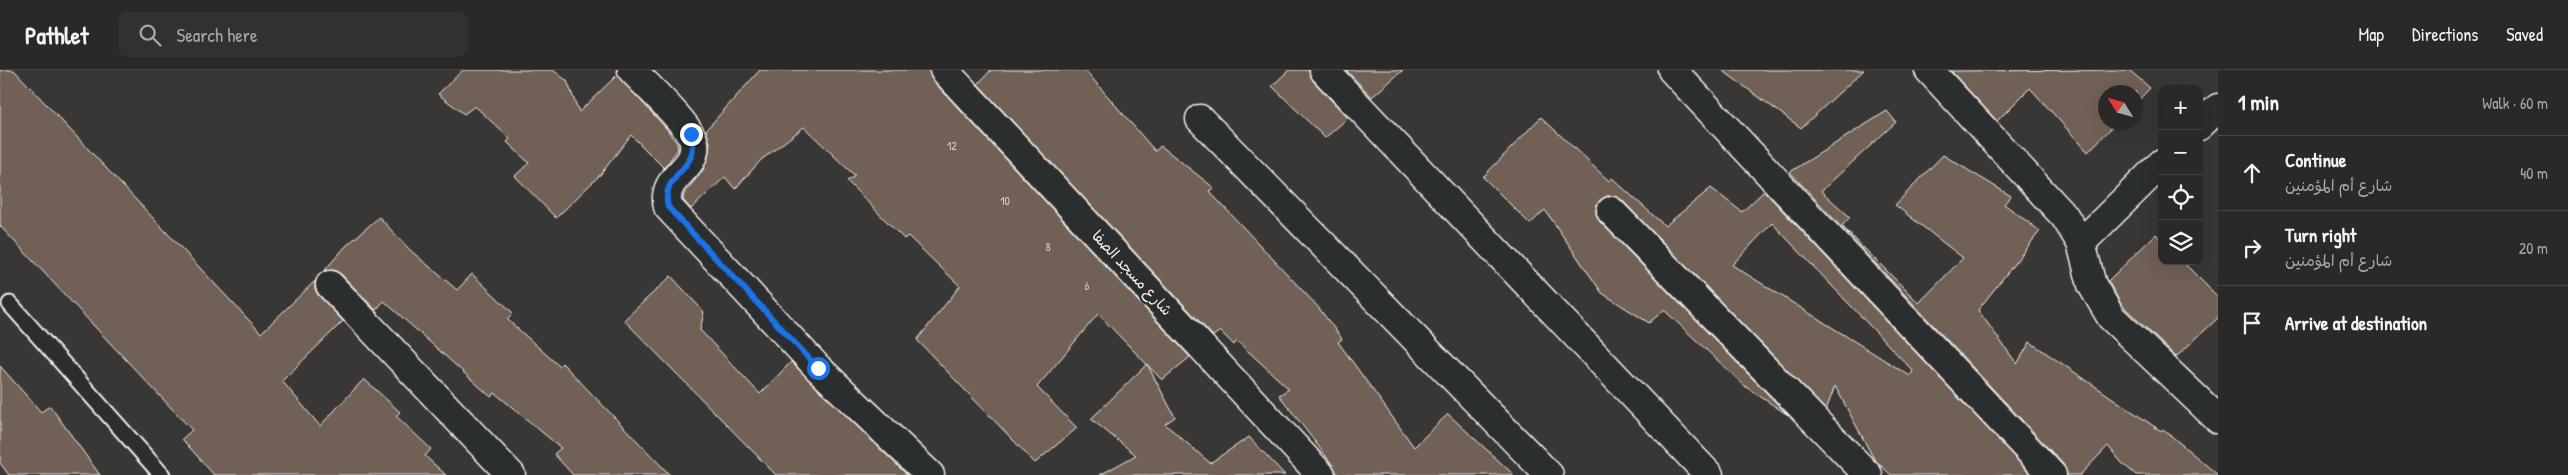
<!DOCTYPE html>
<meta charset="utf-8">
<style>
:root{--surface:#2a2928;--page:#323130;--text:#f1f3f6;--muted:#a5a6a8;--line:#464545}
body{margin:0;font-family:"Patrick Hand","Playpen Sans Arabic",sans-serif;background:var(--page);color:var(--text)}
.controls{position:absolute;right:15px;top:15px;display:grid;overflow:hidden;border-radius:10px;box-shadow:0 5px 20px #0002}
.controls button{width:45px;height:45px;display:grid;place-items:center;padding:0;border:0;border-bottom:1px solid var(--line);background:var(--surface);color:var(--text);font:25px sans-serif}
.compass{position:absolute;left:2098px;top:15px;width:45px;height:45px;border-radius:50%;background:var(--surface);box-shadow:0 5px 20px #0002;rotate:307deg}
.stop{position:absolute;width:15px;height:15px;margin:-11px;border:4px solid #1a73e8;border-radius:50%;background:#fff}
.stop.end{background:#1a73e8;border-color:#fff;box-shadow:0 1px 5px #0008}
.list{margin:0;padding:0;list-style:none}
h2{display:flex;justify-content:space-between;align-items:center;height:65px;margin:0;padding:0 20px;font-size:21px}
h2 small{font-size:16px;font-weight:400;color:var(--muted)}
.list li{display:grid;grid-template-columns:32px 1fr auto;gap:15px;align-items:center;box-sizing:border-box;height:75px;padding:0 20px;border-top:1px solid var(--line)}
.list b{display:block;font-size:19px;white-space:nowrap}
.list p{margin:0;font-size:16px;white-space:nowrap;color:var(--muted)}
.list em{font-size:16px;font-style:normal;color:var(--muted)}
.icon{flex:none;width:28px;height:28px;fill:none;stroke:currentColor;stroke-width:2;stroke-linecap:round;stroke-linejoin:round}
.map{position:relative;flex:none;width:2218px;height:405px;overflow:hidden}
header{display:flex;align-items:center;gap:30px;box-sizing:border-box;height:70px;padding:0 25px;background:var(--surface);border-bottom:1px solid var(--line)}
header strong{font-size:24px}
nav{display:flex;gap:28px;margin-inline-start:auto;font-size:18px}
.search{width:350px;height:45px;background:var(--page);display:flex;align-items:center;gap:12px;box-sizing:border-box;padding:0 18px;border-radius:10px;color:var(--muted);font-size:19px}
main{display:flex}
aside{flex:1;background:var(--surface)}
.map>svg:first-child{display:block}
</style>
<header>
<strong>Pathlet</strong>
<div class="search"><svg class="icon" aria-label="search" viewBox="0 0 24 24"><circle cx="10" cy="10" r="6"/><path d="M15 15l6 6"/></svg>Search here</div>
<nav><a>Map</a><a>Directions</a><a>Saved</a></nav>
</header>
<main>
<div class="map">
<svg width="2218" height="405" viewBox="0 0 2218 405">
<rect width="100%" height="100%" fill="#383736"/>
<filter id="ink" filterUnits="userSpaceOnUse"><feTurbulence type="fractalNoise" baseFrequency=".02" numOctaves="2"/><feDisplacementMap in="SourceGraphic" scale="10" xChannelSelector="R" yChannelSelector="G"/><feConvolveMatrix kernelMatrix="1 2 1 2 8 2 1 2 1" color-interpolation-filters="sRGB"/></filter>
<g filter="url(#ink)">
<g fill="#706157" stroke="#f4f1e8" fill-rule="evenodd">
<polygon points="0,0 14,0 261,263 315,211 315,219 318,225 343,251 282,311 320,356 364,309 400,342 396,346 431,379 425,386 446,405 214,405 182,369 192,360 0,156"/>
<polygon points="463,0 553,0 567,11 579,42 617,5 665,57 677,73 678,79 664,98 631,65 600,105 556,148 515,106 529,93 507,72 510,69 475,36 464,44 438,24"/>
<polygon points="760,0 929,0 933,11 1190,287 1162,310 1098,244 1037,317 1077,358 1035,393 917,270 960,216 908,166 904,169 847,111 855,106 804,57 761,90 735,119 725,107 691,139 683,130 684,124 703,100 708,88 710,73 706,60"/>
<polygon points="991,0 1085,0 1155,81 1161,76 1214,118 1209,121 1318,237 1342,269 1338,272 1414,377 1448,344 1514,405 1338,405 1332,394 1279,325 1289,319 1237,271 1234,275 1220,261 1213,266 978,14"/>
<polygon points="1289,0 1309,0 1313,11 1348,48 1325,68 1272,16"/>
<polygon points="1346,0 1403,0 1372,27"/>
<polygon points="1722,0 1864,0 1801,58"/>
<polygon points="2129,0 2150,18 2136,33 2136,22 2106,22 2106,52 2117,52 2088,82 2030,18 1997,51 1951,1"/>
<polygon points="1887,41 1896,52 1821,121 1850,147 1842,156 1919,233 1963,188 1895,135 1943,85 2011,126 2004,134 2040,161 1978,240 2017,294 2030,272 2161,361 2163,359 2218,405 2136,405 2122,393 2108,376 2080,405 2067,405 2063,394 1790,102"/>
<path d="M1541,47l68,64 3,-3 53,48 46,-38 31,24 22,-21 267,284h-140l-17,-16 -39,-73 -9,24 -204,-210 -7,-4h-8l-7,4 -4,6v8l4,8 188,193 -42,-28 -82,-77 -15,13 -47,-30 -57,-83 -15,14 -47,-47zM1772,153l141,148 -3,5 -178,-111z"/>
<polygon points="379,147 410,180 457,220 472,204 513,243 507,249 559,296 562,293 670,405 573,405 554,384 561,378 495,323 491,327 384,231 376,240 341,204 334,200 324,201 346,176"/>
<polygon points="2156,164 2162,170 2162,191 2182,191 2218,227 2218,248 2176,287 2121,234 2108,211"/>
<polygon points="671,206 704,242 700,260 760,324 791,292 907,405 776,405 624,250"/>
<polygon points="1147,294 1175,347 1165,354 1210,393 1249,367 1285,405 1100,405 1136,385 1091,349"/>
<polygon points="0,296 41,342 50,336 100,405 9,405 0,393"/>
</g>
<g fill="none" stroke-linecap="round" stroke-linejoin="round">
<defs>
<polyline id="service" points="10,234 162,405"/>
<g id="minor">
<path d="M632,0c13,14 60,57 62,73 4,28 -34,32 -26,64l150,161 112,107"/>
<polyline points="944,0 1321,405"/>
<polyline points="1324,0 1709,405"/>
<polyline points="1672,0 2052,405"/>
<polyline points="1929,0 2065,147 2081,173 2092,215 2111,247 2218,349"/>
<polyline points="1200,49 1549,405"/>
<polyline points="2199,56 2218,38"/>
<polyline points="1611,141 1868,405"/>
<polyline points="2081,173 2162,93"/>
<polyline points="330,215 511,405"/>
</g>
</defs>
<use href="#service" stroke="#f4f1e8" stroke-width="19"/>
<use href="#minor" stroke="#f4f1e8" stroke-width="31"/>
<use href="#service" stroke="#2a2d2e" stroke-width="15"/>
<use href="#minor" stroke="#2a2d2e" stroke-width="28"/>
</g>
</g>
<g fill="none" stroke-linecap="round" stroke-linejoin="round" filter="url(#ink)">
<path stroke="#1a73e8" stroke-width="6" d="M691,64c12,36 -32,39 -23,73l150,161"/>
</g>
<g text-anchor="middle" stroke-width="4.5" stroke-linejoin="round" paint-order="stroke">
<g font-size="12" fill="#d3cdc4">
<text x="952" y="80">12</text>
<text x="1005" y="135">10</text>
<text x="1048" y="181">8</text>
<text x="1087" y="220">6</text>
</g>
<g font-size="15" fill="#f4f1e8" stroke="#2a2d2e">
<text transform="translate(1132 203) rotate(47)" y="5">شارع مسجد الصفا</text>
</g>
</g>
</svg>
<div class="controls">
<button>+</button>
<button>−</button>
<button><svg class="icon" aria-label="locate" viewBox="0 0 24 24"><circle cx="12" cy="12" r="6"/><path d="M12 2v4M12 18v4M2 12h4M18 12h4"/></svg></button>
<button><svg class="icon" aria-label="layers" viewBox="0 0 24 24"><path d="M12 4l9 5-9 5-9-5zM3 14l9 5 9-5"/></svg></button>
</div>
<svg class="compass" viewBox="-18 -18 36 36"><path d="M0-13l5 13h-10z" fill="#e53935"/><path d="M0 13l5-13h-10z" fill="#a5a6a8"/></svg>
<div class="stop" style="left:818px;top:298px"></div>
<div class="stop end" style="left:691px;top:64px"></div>
</div>
<aside>
<h2>1 min<small>Walk · 60 m</small></h2>
<ul class="list">
<li><svg class="icon" aria-label="ahead" viewBox="0 0 24 24"><path d="M12 20V5M6 11l6-6 6 6"/></svg><div><b>Continue</b><p>شارع أم المؤمنين</p></div><em>40 m</em></li>
<li><svg class="icon" aria-label="right" viewBox="0 0 24 24"><path d="M7 20v-9h11M14 6l5 5-5 5"/></svg><div><b>Turn right</b><p>شارع أم المؤمنين</p></div><em>20 m</em></li>
<li><svg class="icon" aria-label="arrive" viewBox="0 0 24 24"><path d="M6 21V4h12l-3 4 3 4H6"/></svg><div><b>Arrive at destination</b></div></li>
</ul>
</aside>
</main>
